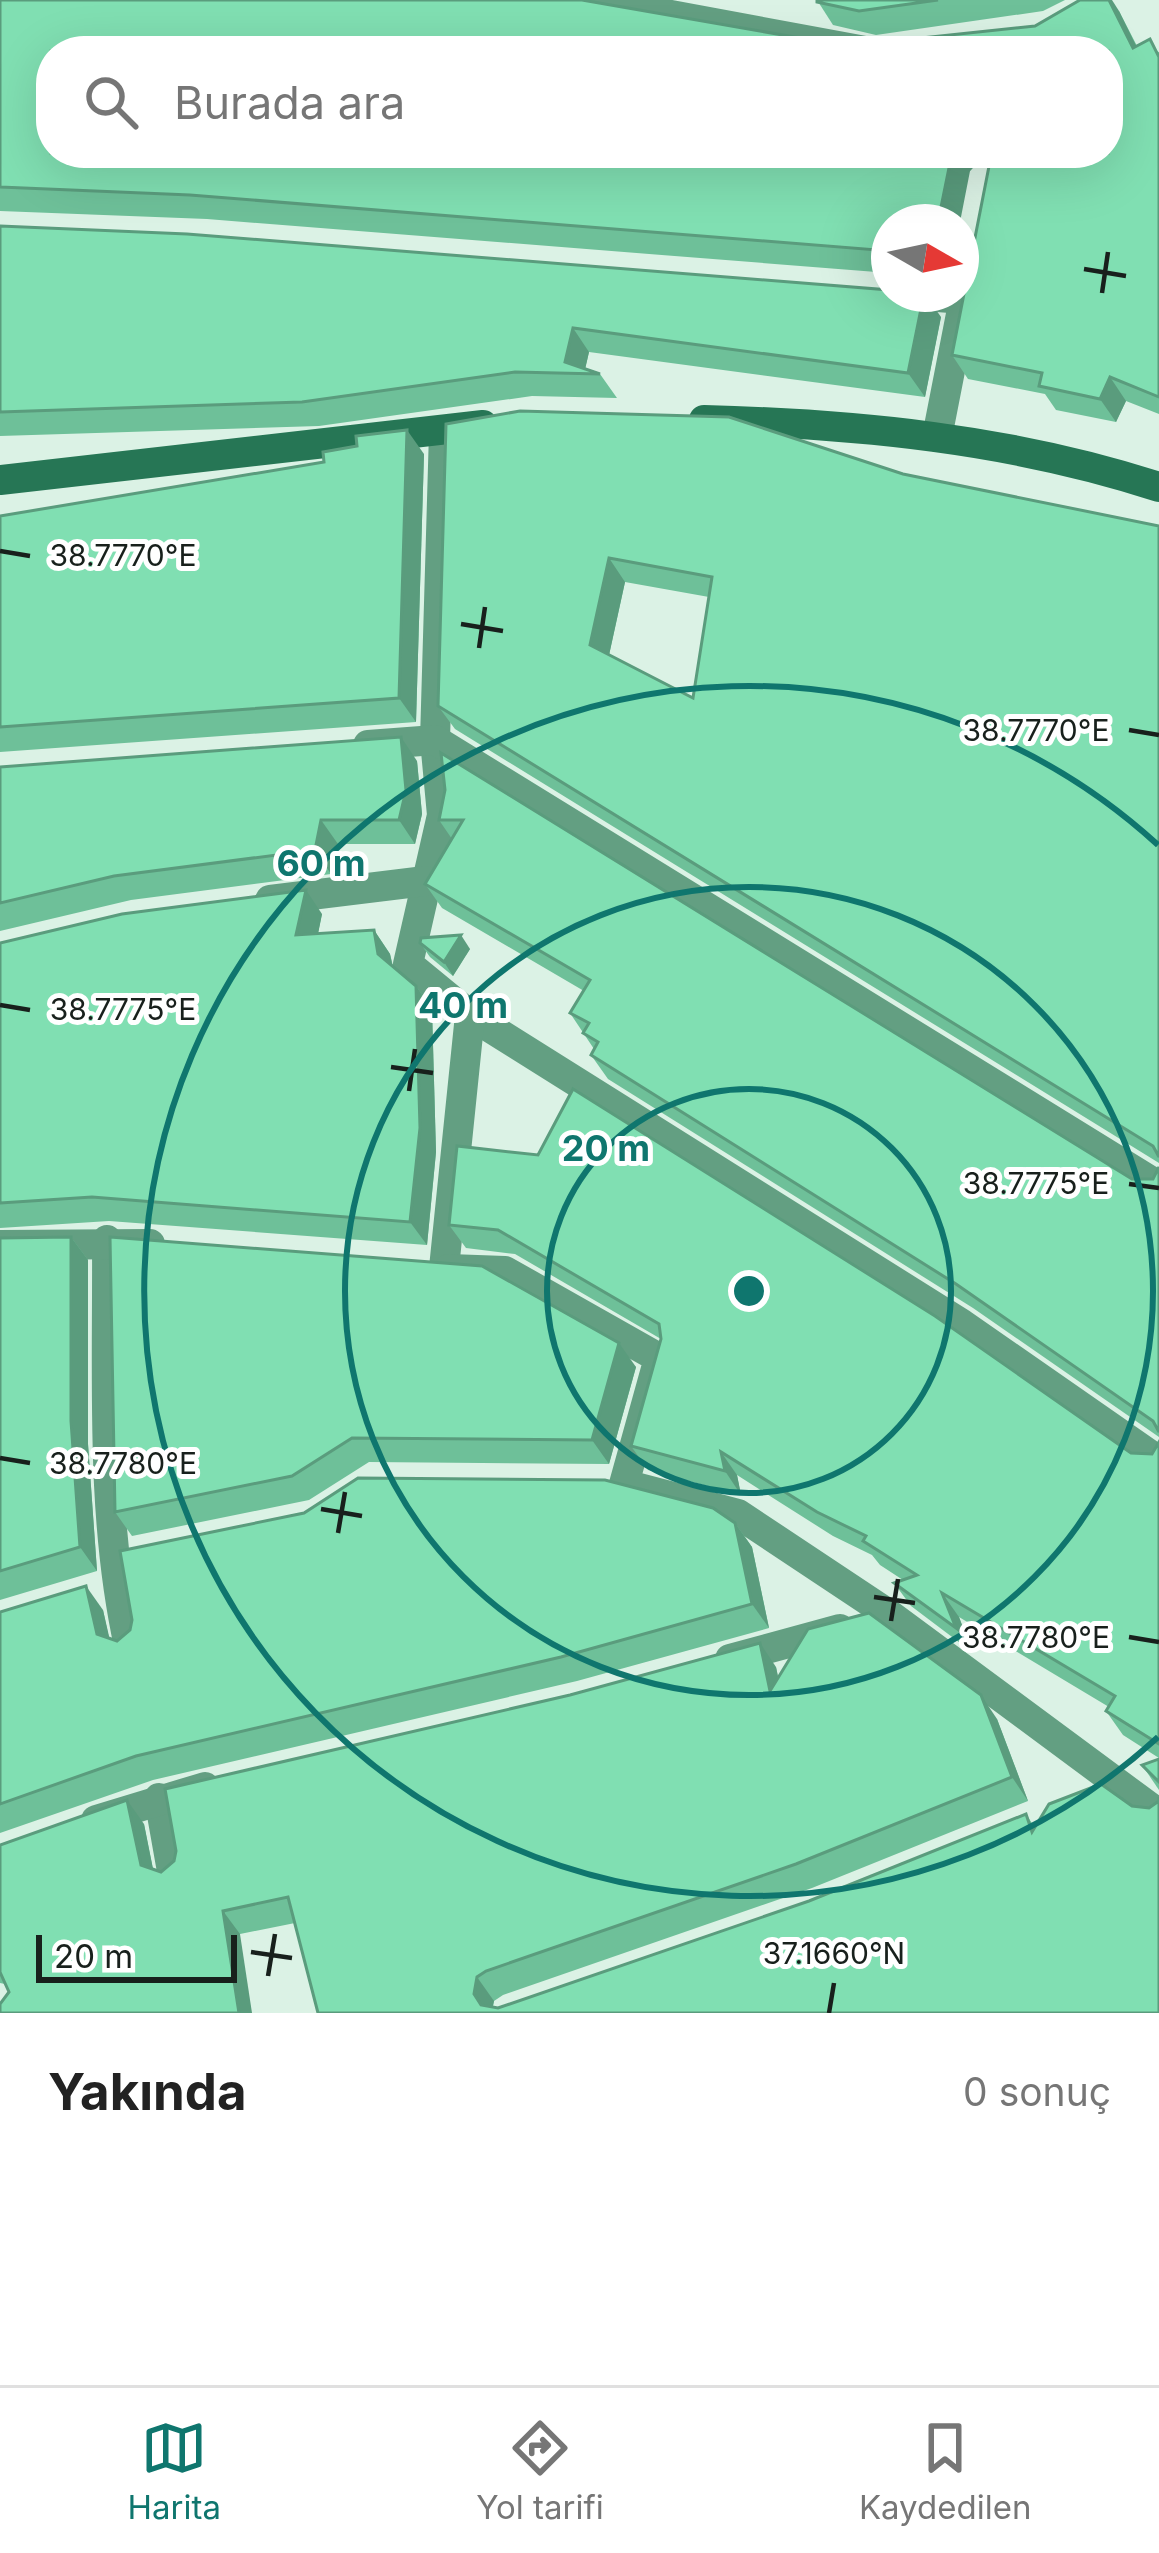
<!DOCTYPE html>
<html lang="tr">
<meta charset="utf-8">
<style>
:root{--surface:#fff;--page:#f2f2f2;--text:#222;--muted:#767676;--line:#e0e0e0;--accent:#0f766e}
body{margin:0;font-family:Inter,sans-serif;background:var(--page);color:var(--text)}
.compass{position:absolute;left:871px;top:204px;width:108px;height:108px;border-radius:50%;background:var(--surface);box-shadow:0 12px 48px #0002;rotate:99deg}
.scale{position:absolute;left:36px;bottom:30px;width:201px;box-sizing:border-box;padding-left:12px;border:6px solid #18201c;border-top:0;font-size:33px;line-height:42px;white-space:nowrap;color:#18201c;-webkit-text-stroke:9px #fff;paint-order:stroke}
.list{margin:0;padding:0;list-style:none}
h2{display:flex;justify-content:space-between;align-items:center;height:156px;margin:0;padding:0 48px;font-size:51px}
h2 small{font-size:39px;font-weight:400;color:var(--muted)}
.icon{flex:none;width:66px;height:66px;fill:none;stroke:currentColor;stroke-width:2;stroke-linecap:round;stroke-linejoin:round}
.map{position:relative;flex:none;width:1159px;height:2013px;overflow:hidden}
.search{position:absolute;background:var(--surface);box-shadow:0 12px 48px #0002;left:36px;right:36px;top:36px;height:132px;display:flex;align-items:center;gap:30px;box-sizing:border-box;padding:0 42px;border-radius:48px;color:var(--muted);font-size:45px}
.sheet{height:372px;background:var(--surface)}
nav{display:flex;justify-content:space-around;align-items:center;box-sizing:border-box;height:168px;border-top:3px solid var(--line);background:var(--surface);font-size:33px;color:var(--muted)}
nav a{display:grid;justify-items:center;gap:6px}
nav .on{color:var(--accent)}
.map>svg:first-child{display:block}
</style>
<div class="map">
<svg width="1159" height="2013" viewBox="0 0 1159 2013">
<rect width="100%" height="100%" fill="#dbf2e5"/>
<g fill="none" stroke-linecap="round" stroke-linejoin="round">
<polyline stroke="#639f82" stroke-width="30" points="159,1798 173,1877"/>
<g stroke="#639f82" stroke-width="30">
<polyline points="590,0 865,51"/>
<polyline points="898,294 964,299 937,437"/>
<polyline points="444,432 435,740 442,815 408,964 470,1015 962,1324 1159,1461"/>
<polyline points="368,745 435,740 1159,1186"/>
<polyline points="270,900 425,881"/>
<path d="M107,1240c1,135 -7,274 22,406"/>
<polyline points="0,1245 150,1244"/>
<polyline points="444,1268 470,1015"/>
<polyline points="449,1269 505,1271 659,1358 624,1484 738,1514 890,1615 1159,1814"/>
<polyline points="730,1659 840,1629"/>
<polyline points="96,1820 205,1787"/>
</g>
<g stroke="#267655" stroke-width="30">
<path d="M704,420c153,4 308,19 455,67"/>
<polyline points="0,480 483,425"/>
</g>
</g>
<g fill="#6ec099" fill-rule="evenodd">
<path d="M0,0l846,46 189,-20 84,-15 18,35 22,6v362l-33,-13 -10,21 -60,-12 -11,-16 -77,-15 -16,-24 39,-198 -9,1 -12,13 -81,51v51l-682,-54 -207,-8zM1108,51v102h-1057z"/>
<polygon points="817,0 1065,0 1043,11 876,35 833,25"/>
<polygon points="0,226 941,317 925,397 589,352 585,369 600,374 617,398 532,396 319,426 0,436"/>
<path d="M446,424l457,50 256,52v637l-704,-434 -17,-23zM625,582l84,15 -16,101 -84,-43z"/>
<polygon points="424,454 416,722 0,752 0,516"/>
<polygon points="417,761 422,814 415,844 338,844 331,874 131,900 0,931 0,767"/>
<polygon points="445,790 1132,1179 1153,1179 1159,1167 1159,1437 973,1308 608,1079 591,1055 594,1049 570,1013 584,991 442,908 425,884 452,839 439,820"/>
<polygon points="322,914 318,933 374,930 390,954 393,966 416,986 432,1009 436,1152 427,1245 109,1221 0,1228 0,943"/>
<polygon points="420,943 470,949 453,976 430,957"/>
<polygon points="457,1146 1131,1453 1152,1454 1159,1442 1159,1758 1123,1735 1106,1711 1109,1707 959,1617 972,1652 911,1606 894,1583 903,1580 880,1565 872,1555 833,1536 737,1475 741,1495 648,1470 631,1446 661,1339 515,1254 466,1248 449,1225"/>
<polygon points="71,1237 88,1260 88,1444 97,1571 0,1600 0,1238"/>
<polygon points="482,1266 636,1367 609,1464 369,1462 309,1500 132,1536 115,1512"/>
<polygon points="735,1523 752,1547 769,1628 577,1681 153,1780 0,1833 0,1612 103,1610 109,1638 117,1641"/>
<polygon points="776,1667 778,1677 997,1719 1028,1801 812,1888 503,1995 494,2001 493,2007 498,2008 809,1901 1026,1814 1035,1828 1132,1806 1149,1808 1159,1801 1159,2013 318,2013 295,1923 240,1934 9,1992 5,1984 0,1983 0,1845 144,1824 153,1869 161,1872"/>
<polygon points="1159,1759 1159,1790 1142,1765"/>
</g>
<g fill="#5a9c7d">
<polygon points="1109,0 1112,0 1119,11 1149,72 1133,48"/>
<polygon points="952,153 978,153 982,158 970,171 960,222 938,222"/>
<polygon points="925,294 941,317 925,397 908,373"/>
<polygon points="573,328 589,352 584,374 565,362"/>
<polygon points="1110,377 1126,401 1116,422 1100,399"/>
<polygon points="407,430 424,454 416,722 399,698"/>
<polygon points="609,558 625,582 606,669 590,645"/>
<polygon points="401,737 417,761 422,814 415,844 399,820"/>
<polygon points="321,820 338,844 331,874 315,850"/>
<polygon points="306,890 322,914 313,959 296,935"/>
<polygon points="374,930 390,954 395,978 378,954"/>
<polygon points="461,935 470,949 453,976 444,962"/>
<polygon points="416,986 432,1009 436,1152 427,1245 410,1222"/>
<polygon points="71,1237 88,1260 88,1444 97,1571 80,1547 71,1421"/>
<polygon points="619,1343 636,1367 609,1464 592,1440"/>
<polygon points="721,1452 737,1475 741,1495 725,1471"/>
<polygon points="735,1523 752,1547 769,1628 752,1604"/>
<polygon points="86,1586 103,1610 114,1658 97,1634"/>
<polygon points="942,1593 959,1617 972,1652 956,1628"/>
<polygon points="760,1643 776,1667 786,1715 770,1691"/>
<polygon points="981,1695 997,1719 1028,1801 1012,1777"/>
<polygon points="127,1800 144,1824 157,1889 141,1865"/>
<polygon points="223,1911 240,1934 252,2013 239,2013"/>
<polygon points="477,1977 494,2001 491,2013 487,2013 474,1994"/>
</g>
<g fill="#80dfb2" stroke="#5a9c7d" stroke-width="3" fill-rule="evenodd">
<polygon points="0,0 582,0 846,46 1035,26 1080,0 1109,0 1133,48 1150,39 1159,57 1159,397 1110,377 1100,399 1039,386 1042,373 952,355 991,156 991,153 1108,153 1108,51 51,51 51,153 952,153 938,222 889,222 889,251 190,195 0,187"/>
<polygon points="817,0 938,0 859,11 817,2"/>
<polygon points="0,226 187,234 889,290 889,294 924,294 908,373 573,328 565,362 600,374 515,372 302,402 0,412"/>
<path d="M520,411l209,6 174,57 256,52v631l-6,-11 -715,-440 8,-282zM609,558l103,19 -19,121 -103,-53z"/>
<polygon points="407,430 399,698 0,727 0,516 324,462 323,452 357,446 356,436"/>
<polygon points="401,737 406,790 399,820 321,820 315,850 114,876 0,903 0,767"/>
<polygon points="441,753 1132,1179 1153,1179 1159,1167 1159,1432 1153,1421 956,1284 591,1055 598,1042 583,1033 589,1023 570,1013 590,980 425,884 463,820 439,820 445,790"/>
<polygon points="306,890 296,935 374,930 378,954 416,986 420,1128 410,1222 92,1197 0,1203 0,943 122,914"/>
<polygon points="461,935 444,962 420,943 421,938"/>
<polygon points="573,1089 935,1316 1131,1453 1152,1454 1159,1442 1159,1744 1106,1711 1115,1696 942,1593 956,1628 894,1583 917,1575 863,1541 866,1536 817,1512 721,1452 725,1471 631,1446 661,1339 659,1324 498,1230 449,1225 457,1146 538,1155"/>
<polygon points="71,1237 71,1421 80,1547 0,1571 0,1238"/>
<polygon points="110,1237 482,1266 619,1343 592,1440 352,1438 292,1476 115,1512"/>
<polygon points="358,1478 605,1480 713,1508 735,1523 752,1604 561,1657 136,1756 0,1804 0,1612 86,1586 97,1634 117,1641 130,1630 132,1620 120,1551 304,1513"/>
<polygon points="869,1613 981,1695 1012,1777 796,1864 486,1971 477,1977 474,1994 481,2005 498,2008 809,1901 1026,1814 1032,1832 1049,1804 1101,1784 1132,1806 1149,1808 1159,1801 1159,1797 1159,2013 318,2013 288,1897 223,1911 239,2013 0,2013 0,2004 9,1992 0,1972 0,1845 127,1800 141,1865 161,1872 174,1861 176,1851 165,1789 570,1695 760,1643 770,1691 808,1629"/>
<polygon points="1159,1759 1159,1782 1142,1765"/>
</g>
<path fill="none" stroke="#18201c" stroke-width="4.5" d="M1084,269l42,7M1102,293l6,-41M0,551l30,5M461,624l42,7M479,648l6,-41M1129,730l30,5M0,1005l30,5M391,1067l42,6M409,1091l6,-42M1129,1184l30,4M0,1458l30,5M321,1509l41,7M338,1533l7,-41M874,1597l41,6M891,1621l7,-42M1129,1637l30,5M251,1952l41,6M268,1976l7,-42M829,2013l5,-30"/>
<g fill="none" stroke="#0f766e" stroke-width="6">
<circle cx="749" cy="1291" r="202"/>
<circle cx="749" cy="1291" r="404"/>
<path d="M1158 1737A605 605 0 1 1 1158 845"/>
</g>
<g font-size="30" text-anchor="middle" fill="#18201c" stroke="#fff" stroke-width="10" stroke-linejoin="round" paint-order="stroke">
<text x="123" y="566">38.7770°E</text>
<text x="1036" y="741">38.7770°E</text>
<text x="123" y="1020">38.7775°E</text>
<text x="1036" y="1194">38.7775°E</text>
<text x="123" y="1474">38.7780°E</text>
<text x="1036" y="1648">38.7780°E</text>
<text x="834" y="1964">37.1660°N</text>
</g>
<circle cx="749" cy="1291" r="18" fill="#0f766e" stroke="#fff" stroke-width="6"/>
<g font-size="36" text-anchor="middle" font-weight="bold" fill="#0f766e" stroke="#fff" stroke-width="10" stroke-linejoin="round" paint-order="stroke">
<text x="321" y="876">60 m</text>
<text x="463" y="1018">40 m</text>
<text x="606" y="1161">20 m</text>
</g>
</svg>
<svg class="compass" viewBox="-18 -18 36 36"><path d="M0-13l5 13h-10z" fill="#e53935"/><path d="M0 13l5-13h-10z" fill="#767676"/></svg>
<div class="scale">20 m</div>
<div class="search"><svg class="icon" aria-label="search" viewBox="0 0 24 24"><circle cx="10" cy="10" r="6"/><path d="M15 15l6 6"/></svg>Burada ara</div>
</div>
<section class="sheet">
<h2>Yakında<small>0 sonuç</small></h2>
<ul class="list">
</ul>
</section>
<nav>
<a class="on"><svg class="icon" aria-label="map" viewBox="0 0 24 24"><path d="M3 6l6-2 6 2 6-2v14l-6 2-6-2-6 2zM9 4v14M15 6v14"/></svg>Harita</a>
<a><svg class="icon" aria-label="directions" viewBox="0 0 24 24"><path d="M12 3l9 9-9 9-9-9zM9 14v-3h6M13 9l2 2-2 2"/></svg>Yol tarifi</a>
<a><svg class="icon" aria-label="saved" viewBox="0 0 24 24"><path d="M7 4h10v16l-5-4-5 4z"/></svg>Kaydedilen</a>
</nav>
